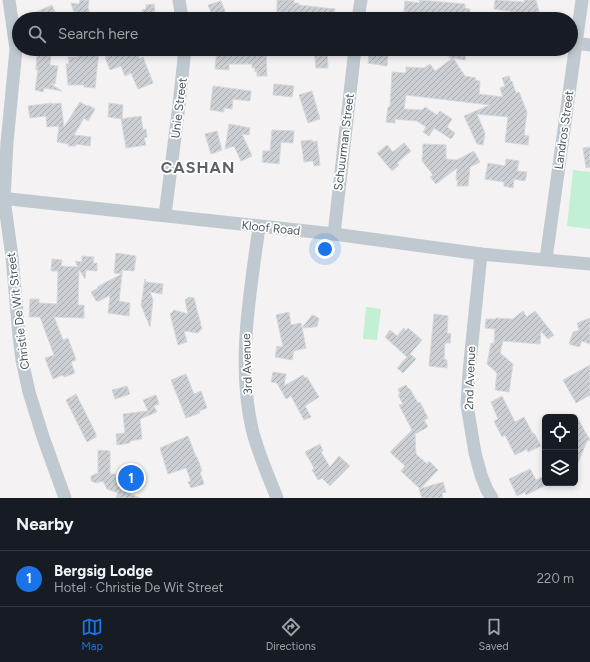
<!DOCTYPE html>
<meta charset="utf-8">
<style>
:root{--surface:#171b24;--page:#20242c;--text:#f1f3f6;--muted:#9ea1a6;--line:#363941;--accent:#1a73e8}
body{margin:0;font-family:Figtree,sans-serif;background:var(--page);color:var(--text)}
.controls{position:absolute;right:12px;bottom:12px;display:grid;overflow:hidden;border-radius:6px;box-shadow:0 2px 6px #0003}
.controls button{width:36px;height:36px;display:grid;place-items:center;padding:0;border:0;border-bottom:1px solid var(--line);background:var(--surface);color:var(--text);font:20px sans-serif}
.you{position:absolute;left:325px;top:249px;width:14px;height:14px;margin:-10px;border:3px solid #fff;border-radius:50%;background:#1a73e8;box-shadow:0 0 0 6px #1a73e833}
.badge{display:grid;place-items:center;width:26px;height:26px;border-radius:50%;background:var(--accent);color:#fff;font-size:13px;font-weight:700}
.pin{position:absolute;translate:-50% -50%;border:2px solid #fff;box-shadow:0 1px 4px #0006}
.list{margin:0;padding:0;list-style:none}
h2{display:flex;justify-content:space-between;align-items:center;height:52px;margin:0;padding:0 16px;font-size:17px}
h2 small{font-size:13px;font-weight:400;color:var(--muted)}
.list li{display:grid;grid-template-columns:26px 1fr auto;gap:12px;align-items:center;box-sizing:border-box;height:56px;padding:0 16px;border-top:1px solid var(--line)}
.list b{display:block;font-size:15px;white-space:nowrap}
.list p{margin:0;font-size:13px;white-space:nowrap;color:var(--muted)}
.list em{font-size:13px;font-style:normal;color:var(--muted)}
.icon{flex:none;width:22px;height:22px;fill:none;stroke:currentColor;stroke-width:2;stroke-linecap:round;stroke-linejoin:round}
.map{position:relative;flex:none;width:590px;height:498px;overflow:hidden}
.search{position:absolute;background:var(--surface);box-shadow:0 2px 6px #0003;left:12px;right:12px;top:12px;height:44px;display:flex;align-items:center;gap:10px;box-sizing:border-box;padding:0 14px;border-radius:22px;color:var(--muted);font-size:15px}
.sheet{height:108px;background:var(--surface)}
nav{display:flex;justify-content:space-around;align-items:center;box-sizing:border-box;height:56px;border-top:1px solid var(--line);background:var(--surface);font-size:11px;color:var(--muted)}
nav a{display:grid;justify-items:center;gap:2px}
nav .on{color:var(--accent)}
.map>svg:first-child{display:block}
</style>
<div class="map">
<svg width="590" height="498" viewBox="0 0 590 498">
<defs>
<pattern id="building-hatch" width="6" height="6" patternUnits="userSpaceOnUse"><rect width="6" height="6" fill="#cccfd4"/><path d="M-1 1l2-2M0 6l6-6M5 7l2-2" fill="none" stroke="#a8abaf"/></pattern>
</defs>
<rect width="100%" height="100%" fill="#f4f2f2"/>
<g fill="#c3efd4">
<polygon points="573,170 590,172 590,229 567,226"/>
<polygon points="366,307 381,309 377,340 363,339"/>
</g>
<g fill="url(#building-hatch)" stroke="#d6d8dd">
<polygon points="80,0 89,0 88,8 92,19 76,19 71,3 79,4"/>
<polygon points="277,0 294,0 294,3 299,3 299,5 335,9 333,19 304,19 304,18 300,17 300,13 277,12"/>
<polygon points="419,0 465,4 465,8 470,9 469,18 404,12 405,1 420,3"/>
<polygon points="495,0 525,2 524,0 536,0 541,19 515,19 516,12 494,9"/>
<polygon points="221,1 228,19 214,19 208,5"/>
<polygon points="154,4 156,19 129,19 129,15 142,13 142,10 146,9 146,5"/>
<polygon points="52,5 55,12 50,15 52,19 40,19 36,12"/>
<polygon points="78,49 99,51 95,88 84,87 84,85 68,85 66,64 69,64 68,57 77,57"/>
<polygon points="126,49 136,49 140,59 143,57 153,83 138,89 131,73 125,76 121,66 110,70 105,57"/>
<polygon points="217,49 231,49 230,53 254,53 254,49 266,49 267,76 257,76 257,71 255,72 255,68 252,68 252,64 229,64 229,70 215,69"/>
<polygon points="314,49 327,49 328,68 316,68"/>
<polygon points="450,49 466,50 465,60 453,58 465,76 476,78 475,80 480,81 479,94 503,97 500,88 505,86 502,78 509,76 511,82 512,81 516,93 519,92 527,112 524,135 529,136 528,145 505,142 508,117 477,114 485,133 483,145 477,144 464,116 490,105 406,95 404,109 422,110 425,107 437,115 440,111 452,119 447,127 455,133 451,139 434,128 429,136 423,132 426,127 417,121 395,119 395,123 386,122 388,107 390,107 392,72 406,73 406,67 424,68 430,64 435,71 453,58 449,58"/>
<polygon points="37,53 51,54 50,65 58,66 55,84 51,84 62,91 44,88 43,92 35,90 38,70 36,70"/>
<polygon points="369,54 388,55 387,66 368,63"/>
<polygon points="274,84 294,86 292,97 273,95"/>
<polygon points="213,86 251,91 250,101 233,99 232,109 224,108 224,112 210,110"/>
<polygon points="312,91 320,119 308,123 299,95"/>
<polygon points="80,102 87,106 88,105 95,109 88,121 84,118 74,135 91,137 90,146 76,144 76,146 68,146 69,144 57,142 59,126 47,127 46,116 30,118 28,106 52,103 51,104 61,103 64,127"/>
<polygon points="109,103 123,105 122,119 108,117"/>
<polygon points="141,116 143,130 146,129 147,137 144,138 146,145 126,148 121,119"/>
<polygon points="229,124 250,128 249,135 242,134 252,156 241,161 234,146 225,149"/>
<polygon points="272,130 294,131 293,143 281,142 279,164 262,162 263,151 270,151"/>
<polygon points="217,131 222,150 211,154 205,134"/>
<polygon points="312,140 313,142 317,141 320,165 314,166 313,161 304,162 301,141"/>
<polygon points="404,143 411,151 397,163 399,165 392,171 377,153 387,145 393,152"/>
<polygon points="423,144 446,145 446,159 457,160 474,151 480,162 470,167 468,186 457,186 458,181 456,180 457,168 436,184 430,177 433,175 422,161"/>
<polygon points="590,147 590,167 586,168 583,148"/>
<polygon points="506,159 519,161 517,171 527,172 525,181 514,179 513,188 504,186 504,182 485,179 488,163 505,166"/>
<polygon points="116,253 136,256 134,271 122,270 122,274 114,273"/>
<polygon points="82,256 94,257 93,263 97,263 97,271 86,270 85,279 79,269 78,305 84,305 84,318 54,317 63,340 68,338 76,360 71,362 75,373 64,377 63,375 53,379 45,358 54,355 40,317 29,317 30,299 39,299 39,303 57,304 58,271 51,271 52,259 62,260 61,266 78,267 75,261 82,262"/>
<polygon points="122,274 119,301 130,303 129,316 108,313 110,295 99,301 96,301 91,292 98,288 97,287"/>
<polygon points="145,279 146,282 163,284 162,294 150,292 153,300 150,327 141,305"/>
<polygon points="189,297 194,298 202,329 198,333 184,331 187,342 178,345 170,314 174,310 188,314 185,300"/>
<polygon points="523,311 527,317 535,311 554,335 548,339 541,331 540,344 503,341 500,353 513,364 509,392 495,390 497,373 487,364 491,343 494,344 495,329 485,328 486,319 496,319 496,318 513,319"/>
<polygon points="289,312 291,325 301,323 306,348 294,351 292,360 275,357 277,346 283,347 276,315"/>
<polygon points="434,314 448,316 447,333 451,334 450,343 445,343 444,359 447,360 447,368 429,366"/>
<polygon points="312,315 317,317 319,319 317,326 314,327 302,328"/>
<polygon points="590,318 590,344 582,341 579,347 569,344 573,332 579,330 577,323"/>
<polygon points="404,328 406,331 408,328 422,340 410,354 416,359 403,373 397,368 407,357 385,337 390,330 397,336"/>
<polygon points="590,365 590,395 576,403 563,380"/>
<polygon points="273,372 286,374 284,386 303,375 305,378 307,377 319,397 305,406 311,417 304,420 291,396 286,399 277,383 271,382"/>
<polygon points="186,374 194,394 201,391 207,408 199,411 200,413 186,418 171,380"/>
<polygon points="406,385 409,389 410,389 418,403 420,402 428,418 424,420 428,427 415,434 416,454 427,464 429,461 438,470 420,489 401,471 405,466 390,452 412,430 399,405 403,404 398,395 400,394 398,389"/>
<polygon points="127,386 130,394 115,399 112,390"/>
<polygon points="76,394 96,434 96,437 87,442 66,400"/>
<polygon points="156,395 159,404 154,406 157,412 140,419 142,439 130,441 130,443 117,445 116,434 125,433 123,414 148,411 143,400"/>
<polygon points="502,396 515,422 524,417 533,434 534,433 541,446 528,452 527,449 515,455 505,435 502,437 494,421 498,419 491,402"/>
<polygon points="575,414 590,440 587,441 575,470"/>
<polygon points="188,436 196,457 197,457 202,471 200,472 204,484 191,488 188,482 191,481 186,468 168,474 160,448"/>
<polygon points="320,444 323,451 321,452 330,467 339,456 350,466 330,486 322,478 318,480 312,470 314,468 305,452"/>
<polygon points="98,450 110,451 110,474 115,474 121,479 121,490 140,498 116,498 118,493 107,489 103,481 96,483 91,481 91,476 98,473"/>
<polygon points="530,469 536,480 542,477 546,485 526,495 525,492 517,496 509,479"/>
<polygon points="443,482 446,492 442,493 443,498 422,498 419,489"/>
</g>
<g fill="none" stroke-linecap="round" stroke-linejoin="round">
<g stroke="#c0c9d0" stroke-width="13">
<polyline points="9,0 16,49 7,143 4,199 12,257 19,336 22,360 29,392 43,437 65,498"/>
<polyline points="179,0 182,19"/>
<polyline points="358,19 361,0"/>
<polyline points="575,43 590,45"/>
<polyline points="0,198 334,234 481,254 590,264"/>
<polyline points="165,215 179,105 185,49"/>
<path d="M259,227c-9,67 -22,135 -7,202 6,24 16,46 25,69"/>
<polyline points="334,234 355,49"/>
<polyline points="481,254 469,372 467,405 475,453 481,475 487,490 492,498"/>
<polyline points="546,259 582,0"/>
</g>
</g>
<g text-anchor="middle" stroke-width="3.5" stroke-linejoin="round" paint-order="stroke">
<g font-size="12" fill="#4a565f" stroke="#fff">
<text transform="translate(179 108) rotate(-83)" y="4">Unie Street</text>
<text transform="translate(564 130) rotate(-82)" y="4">Landros Street</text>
<text transform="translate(344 142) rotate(-83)" y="4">Schuurman Street</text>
<text transform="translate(271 228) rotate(6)" y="4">Kloof Road</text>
<text transform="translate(18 311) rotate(-97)" y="4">Christie De Wit Street</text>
<text transform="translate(247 364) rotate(-92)" y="4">3rd Avenue</text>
<text transform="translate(470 378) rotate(-88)" y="4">2nd Avenue</text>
</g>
<g font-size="16" font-weight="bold" letter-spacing="1" fill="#5e6267" stroke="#fff">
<text x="198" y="173">CASHAN</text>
</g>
</g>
</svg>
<div class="controls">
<button><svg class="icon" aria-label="locate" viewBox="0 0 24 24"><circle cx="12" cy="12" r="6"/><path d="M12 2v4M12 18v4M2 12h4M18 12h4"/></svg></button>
<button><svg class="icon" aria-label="layers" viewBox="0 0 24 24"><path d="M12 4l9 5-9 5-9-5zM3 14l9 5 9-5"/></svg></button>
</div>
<div class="you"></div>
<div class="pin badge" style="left:131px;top:478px">1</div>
<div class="search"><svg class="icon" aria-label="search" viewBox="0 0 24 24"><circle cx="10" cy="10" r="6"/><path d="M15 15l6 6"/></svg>Search here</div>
</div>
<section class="sheet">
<h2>Nearby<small></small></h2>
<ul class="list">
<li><span class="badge">1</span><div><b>Bergsig Lodge</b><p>Hotel · Christie De Wit Street</p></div><em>220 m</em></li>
</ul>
</section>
<nav>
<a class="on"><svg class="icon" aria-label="map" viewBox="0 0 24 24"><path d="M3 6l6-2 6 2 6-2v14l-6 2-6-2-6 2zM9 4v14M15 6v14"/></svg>Map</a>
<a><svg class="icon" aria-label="directions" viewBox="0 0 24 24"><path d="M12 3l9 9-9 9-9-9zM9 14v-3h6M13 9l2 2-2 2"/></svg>Directions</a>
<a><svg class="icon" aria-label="saved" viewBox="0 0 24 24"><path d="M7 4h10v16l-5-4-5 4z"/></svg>Saved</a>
</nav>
